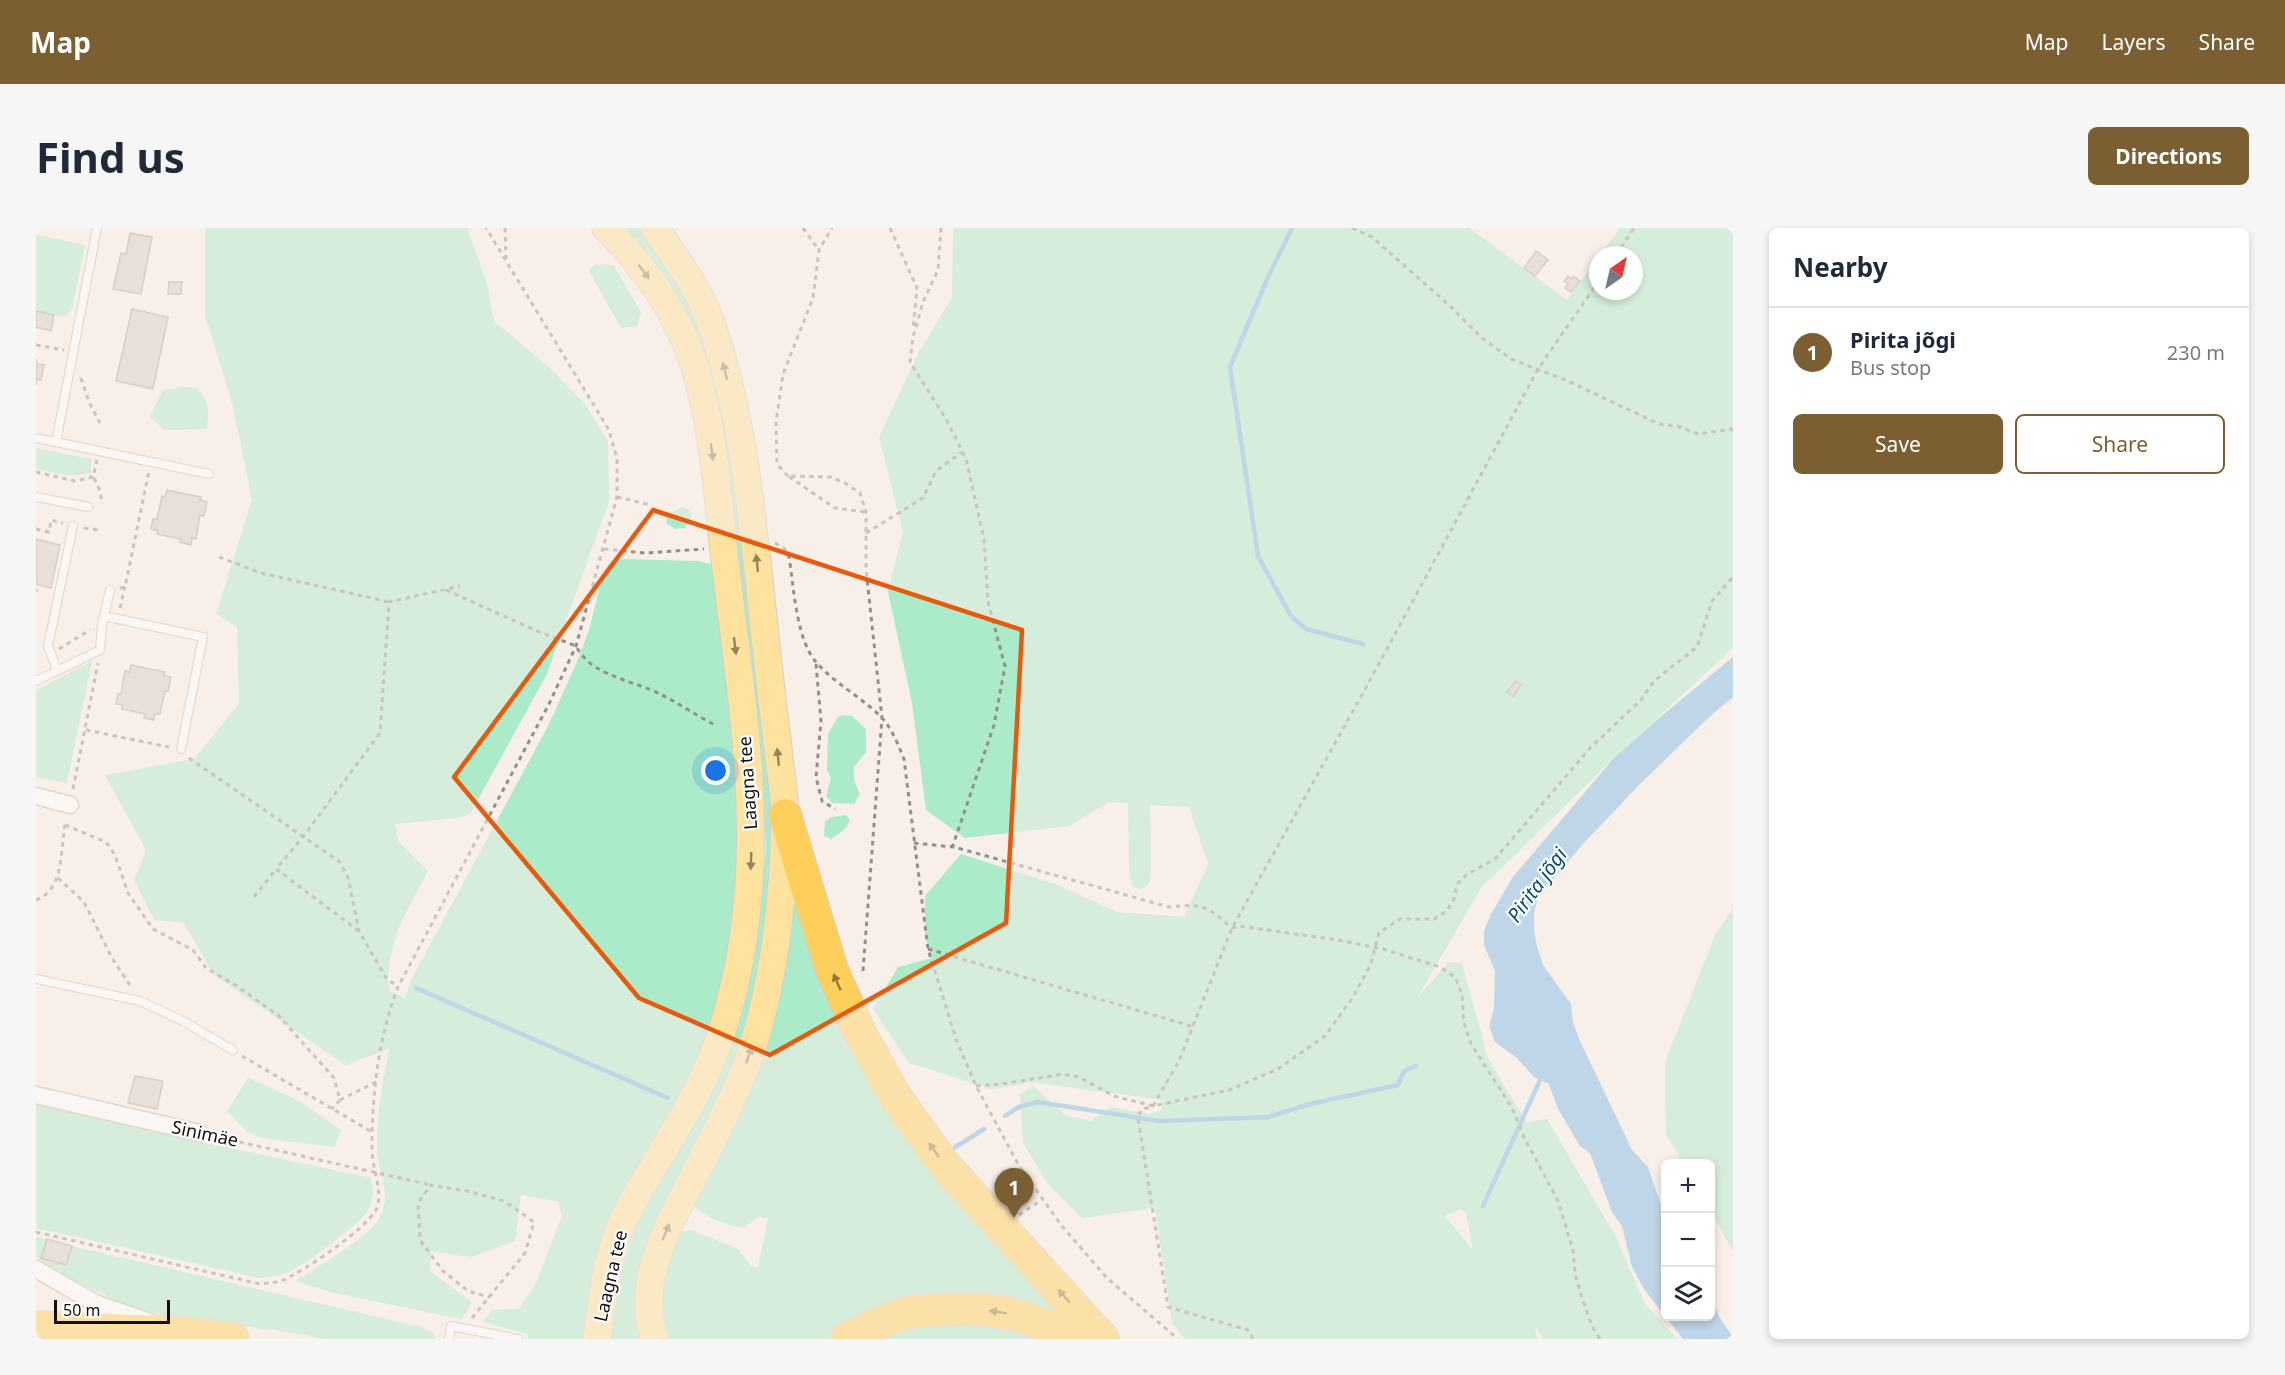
<!DOCTYPE html>
<meta charset="utf-8">
<style>
:root{--surface:#fff;--page:#f6f6f7;--text:#1f2937;--muted:#747a83;--line:#e0e1e3;--accent:#7b5f32}
body{margin:0;font-family:"Noto Sans",sans-serif;background:var(--page);color:var(--text)}
.controls{position:absolute;right:18px;bottom:18px;display:grid;overflow:hidden;border-radius:9px;box-shadow:0 3px 9px #0003}
.controls button{width:54px;height:54px;display:grid;place-items:center;padding:0;border:0;border-bottom:2px solid var(--line);background:var(--surface);color:var(--text);font:30px sans-serif}
.compass{position:absolute;left:1553px;top:18px;width:54px;height:54px;border-radius:50%;background:var(--surface);box-shadow:0 3px 9px #0003;rotate:34deg}
.scale{position:absolute;left:18px;bottom:15px;width:116px;box-sizing:border-box;padding-left:6px;border:3px solid #110e0c;border-top:0;font-size:16px;line-height:21px;white-space:nowrap;color:#110e0c;-webkit-text-stroke:4px #fffdfc;paint-order:stroke}
.you{position:absolute;left:680px;top:543px;width:21px;height:21px;margin:-15px;border:4px solid #fff;border-radius:50%;background:#1a73e8;box-shadow:0 0 0 9px #1a73e833}
.badge{display:grid;place-items:center;width:39px;height:39px;border-radius:50%;background:var(--accent);color:#fff;font-size:20px;font-weight:700}
.pin{position:absolute;translate:-50% -50px;filter:drop-shadow(0 2px 3px #0008)}
.pin::after{content:'';position:absolute;top:32px;width:21px;height:18px;background:inherit;clip-path:polygon(0 0,100% 0,50% 100%)}
.list{margin:0;padding:0;list-style:none}
h2{display:flex;justify-content:space-between;align-items:center;height:78px;margin:0;padding:0 24px;font-size:26px}
h2 small{font-size:20px;font-weight:400;color:var(--muted)}
.list li{display:grid;grid-template-columns:39px 1fr auto;gap:18px;align-items:center;box-sizing:border-box;height:90px;padding:0 24px;border-top:2px solid var(--line)}
.list b{display:block;font-size:22px;white-space:nowrap}
.list p{margin:0;font-size:20px;white-space:nowrap;color:var(--muted)}
.list em{font-size:20px;font-style:normal;color:var(--muted)}
.actions{display:flex;gap:12px;padding:18px 24px}
.actions a{flex:1;padding:14px 0;border:2px solid var(--accent);border-radius:9px;text-align:center;font-size:21px;color:var(--accent)}
.actions .main{background:var(--accent);color:#fff}
.icon{flex:none;width:33px;height:33px;fill:none;stroke:currentColor;stroke-width:2;stroke-linecap:round;stroke-linejoin:round}
.map{position:relative;flex:none;width:1697px;height:1111px;overflow:hidden;border-radius:9px}
header{display:flex;align-items:center;gap:36px;box-sizing:border-box;height:84px;padding:0 30px;background:var(--accent);color:#fff}
header strong{font-size:28px}
nav{display:flex;gap:33px;margin-inline-start:auto;font-size:21px}
.intro{display:flex;align-items:center;justify-content:space-between;box-sizing:border-box;height:144px;padding:0 36px}
h1{margin:0;font-size:42px}
.button{padding:15px 27px;border-radius:9px;background:var(--accent);color:#fff;font-size:21px;font-weight:700}
main{display:flex;gap:36px;padding:0 36px}
aside{flex:1;background:var(--surface);border-radius:9px;box-shadow:0 3px 9px #0003}
.map>svg:first-child{display:block}
</style>
<header>
<strong>Map</strong>
<nav><a>Map</a><a>Layers</a><a>Share</a></nav>
</header>
<div class="intro"><h1>Find us</h1><a class="button">Directions</a></div>
<main>
<div class="map">
<svg width="1697" height="1111" viewBox="0 0 1697 1111">
<rect width="100%" height="100%" fill="#f7efe8"/>
<g fill="#abebc9" fill-rule="evenodd">
<path d="M169,0h262l20,56 7,37 58,49 33,34 23,37 1,60 -62,173 -77,140 -13,4 -62,6 3,17 30,30c-21,40 -43,72 -39,119l16,9 6,-19 137,-254 28,-62 13,-34 15,-60 7,-9 13,-2 74,2 17,4 22,174 2,169 -28,117 -29,71 -56,93 -20,36 -12,43 -11,71h-55v-5l-45,-12 9,-12 27,-1 17,-26 26,-67 -4,-15 -37,-6 -6,46 -44,16 -40,-6 -1,20 42,31 -10,17 -128,-26 -39,-12c19,-12 70,-42 82,-59 14,-22 6,-40 1,-63 -2,-12 0,-28 0,-41 2,-23 7,-46 11,-69l-44,16 -132,-91 -29,-51 -30,-3 -20,-40 12,-30 -41,-75 89,-16 45,-55 -2,-77 -21,-13 36,-114 -19,-94 -28,-91z"/>
<polygon points="588,0 603,0 633,40 653,74 665,104 697,216 740,615 718,786 667,915 611,1111 575,1111 584,1050 600,997 634,936 706,774 720,717 730,621 726,533 690,228"/>
<path d="M917,0h516l98,72 31,-42v33h36v-36h-34l20,-27h113v420l-120,111 -132,129 -64,110 32,-36 13,2 26,94 38,64 21,-3 69,118 29,67 32,35h-134l-8,-13 2,13h-352l-13,-16 -17,-115 -73,10 -34,-34 -25,-41 -3,-49 13,-8 32,29 25,6 21,-14 38,7 13,-4v-10l-130,-18 -40,7 -83,-26 -36,-54 25,-42 34,-9 -7,-23v-39l36,-42 97,31 59,27 67,5 24,-53 -19,-57 -39,-2 1,56 -1,21 -8,7 -9,-2 -4,-14 -1,-70 -19,-1 -40,24 -104,12 -39,-28 -14,-107 -24,-111 15,-60 -24,-95 39,-83 34,-57zM1424,981l6,4 7,37 -28,-34z"/>
<polygon points="0,7 49,17 36,81 29,89 0,83"/>
<polygon points="558,36 577,37 605,84 601,98 585,100 553,43"/>
<path d="M145,159l15,1c14,13 13,22 11,41l-42,1 -15,-13 12,-26z"/>
<polygon points="0,220 55,231 55,245 36,248 0,241"/>
<polygon points="646,279 654,282 656,289 649,300 639,301 630,295 632,287"/>
<polygon points="56,433 31,555 0,549 0,462"/>
<polygon points="807,487 816,488 830,501 830,524 818,539 818,552 824,566 818,576 796,575 790,568 795,550 791,542 792,506 802,489"/>
<polygon points="810,587 814,592 809,601 795,611 788,608 789,594 795,589"/>
<path d="M756,643l34,110 265,356 -57,-27 -192,22 -11,7h-166l-5,-20 2,-47 18,-40 11,-2 47,19 13,17 7,1 10,-48 -10,-2 -15,11c-19,-3 -33,-9 -48,-21l-1,-9z"/>
<polygon points="1697,681 1697,1023 1675,983 1674,936 1647,935 1630,906 1629,834 1680,705"/>
<polygon points="212,850 262,872 305,902 299,919 226,910 210,903 191,883"/>
<path d="M0,874l134,33 201,43c2,12 3,22 -3,32 -7,14 -66,57 -81,63 -9,3 -19,4 -28,5l-223,-50z"/>
<polygon points="0,1009 11,1011 6,1030 30,1037 36,1018 377,1097 387,1100 398,1106 400,1111 289,1111 246,1103 133,1089 95,1079 39,1053 0,1029"/>
<polygon points="902,1092 991,1102 999,1111 833,1111"/>
</g>
<polygon fill="#7ab5e8" points="1697,429 1697,469 1673,489 1602,558 1547,616 1511,658 1501,673 1498,686 1498,702 1501,718 1507,737 1535,776 1537,795 1544,813 1596,922 1612,939 1629,989 1630,1088 1674,1088 1675,1070 1683,1089 1697,1109 1697,1111 1647,1111 1608,1061 1596,1039 1586,998 1576,984 1554,925 1544,918 1522,881 1513,856 1498,849 1481,830 1459,814 1453,798 1458,781 1459,743 1448,717 1448,703 1455,686 1477,649 1577,531 1623,490"/>
<g fill="none" stroke-linecap="round" stroke-linejoin="round">
<g stroke="#7ab5e8" stroke-width="4.5">
<polyline points="1256,0 1232,49 1194,139 1222,328 1255,388 1270,401 1327,416"/>
<polyline points="380,760 632,870"/>
<polyline points="969,888 983,879 1002,874 1123,893 1232,889 1274,876 1362,857 1368,843 1380,838"/>
<polyline points="918,920 948,901"/>
<polyline points="1447,978 1504,852"/>
</g>
</g>
<g fill="#d6ccc7" stroke="#afa6a1" stroke-width="1.5">
<polygon points="94,5 116,9 105,66 77,61 85,25 90,27"/>
<polygon points="1500,23 1512,32 1499,48 1488,40"/>
<polygon points="1532,48 1536,51 1538,48 1544,53 1535,64 1529,60 1532,56 1528,53"/>
<polygon points="133,54 146,54 145,66 132,66"/>
<polygon points="96,81 132,89 117,161 80,153"/>
<polygon points="0,83 18,87 15,103 0,99"/>
<polygon points="0,131 1,136 8,137 5,152 1,151 0,157"/>
<polygon points="131,262 165,269 164,272 171,274 168,288 164,287 160,311 156,310 155,317 144,314 145,311 121,306 122,303 115,301 117,291 121,291 126,268 129,269"/>
<polygon points="0,311 24,317 15,360 0,356"/>
<polygon points="95,437 129,444 128,448 135,449 132,463 129,463 124,486 119,486 118,492 108,490 109,486 86,481 86,477 80,476 82,466 85,466 89,443 93,444"/>
<polygon points="1480,453 1485,457 1477,468 1471,464"/>
<polygon points="99,848 127,853 121,881 92,875"/>
<polygon points="11,1011 36,1018 30,1037 5,1030"/>
</g>
<g fill="none" stroke-linecap="round" stroke-linejoin="round">
<defs>
<g id="lane">
<polyline points="0,210 173,246"/>
<polyline points="20,214 61,0"/>
<polyline points="0,269 52,279"/>
<polyline points="68,388 167,409 145,521"/>
<polyline points="21,442 12,418 37,298"/>
<polyline points="0,453 64,422 66,397 74,362"/>
<polyline points="0,751 104,773 145,792 197,822"/>
<polyline points="413,1111 415,1098 482,1111"/>
</g>
<g id="street">
<polyline points="0,568 34,577"/>
<polyline points="0,867 164,905"/>
<polyline points="0,1041 59,1075 114,1094"/>
</g>
<g id="primary">
<path d="M619,0c21,31 43,59 56,95 32,92 41,190 51,286 5,46 10,92 16,139 2,22 7,46 7,69 -1,73 -9,149 -29,219 -13,45 -35,86 -56,128 -26,52 -67,115 -45,175"/>
<path d="M561,1111c5,-34 8,-71 20,-104 9,-25 26,-50 39,-73 25,-41 52,-85 66,-131 50,-158 23,-302 4,-462 -8,-66 -11,-134 -30,-198 -16,-54 -50,-103 -90,-143"/>
</g>
<g id="highway">
<polyline points="749,587 796,742 824,805 861,871 907,935 1067,1111"/>
<polyline points="0,1099 146,1105 197,1111"/>
<path d="M811,1111c21,-11 41,-21 64,-27 9,-2 19,-1 28,-2 50,-3 90,3 133,29"/>
</g>
</defs>
<use href="#lane" stroke="#c1b9b3" stroke-width="10"/>
<use href="#street" stroke="#c1b9b3" stroke-width="19"/>
<use href="#primary" stroke="#cfcfce" stroke-width="29"/>
<use href="#highway" stroke="#cfcfce" stroke-width="34"/>
<g stroke="#958f8b" stroke-width="3" stroke-dasharray="4.5 4.5" stroke-linecap="butt">
<polyline points="469,0 470,31"/>
<polyline points="767,0 783,22"/>
<polyline points="854,0 881,60 877,101"/>
<polyline points="905,0 902,42 887,74 877,109 874,134 910,191 930,231 948,311 952,374 969,438 958,497 916,620"/>
<polyline points="1316,0 1336,9 1413,77 1446,110 1475,131 1532,153 1623,196 1641,198 1662,206 1697,201"/>
<polyline points="1580,27 1598,0"/>
<polyline points="0,117 28,122"/>
<polyline points="45,150 53,174 64,195"/>
<polyline points="0,244 39,253 57,249 61,232"/>
<polyline points="752,248 741,236 740,194 747,146 777,70 783,22 796,0"/>
<polyline points="58,250 64,263 66,276"/>
<polyline points="581,269 615,277"/>
<polyline points="48,300 62,302"/>
<polyline points="0,301 13,304 15,292 27,295"/>
<polyline points="830,305 887,270 900,243 926,224"/>
<path d="M739,315l10,6 4,8c5,30 7,82 27,105 19,22 47,36 66,56 11,12 16,27 22,41l24,190 28,90 20,47 42,78 43,61 46,53 71,61"/>
<polyline points="568,321 609,325 668,321"/>
<polyline points="183,329 225,345 353,374"/>
<polyline points="84,360 89,359 113,243"/>
<path d="M410,362l91,41 39,15c16,31 58,34 86,49 18,9 35,21 53,30"/>
<polyline points="0,363 1,361"/>
<polyline points="84,380 89,359"/>
<polyline points="23,421 54,402"/>
<polyline points="780,436 785,493 780,549 786,573 799,581"/>
<polyline points="50,502 133,519"/>
<polyline points="153,530 304,634 312,650 323,703 350,750 362,759"/>
<polyline points="37,561 62,435"/>
<polyline points="29,597 70,614 79,627 92,665 117,701 157,722 170,740 201,758 243,788 298,850 304,872 296,881"/>
<path d="M878,615l40,4 215,60c35,-4 37,-1 63,21l7,-2 99,14 45,9 57,18 15,10 7,18 2,28 7,21 40,62 14,33 33,62 15,49 2,24 8,27 9,25 8,13"/>
<polyline points="22,650 48,674 76,730 95,759"/>
<polyline points="218,669 240,641"/>
<path d="M0,672c29,-11 24,-50 29,-75"/>
<polyline points="323,703 240,641 267,609 344,505 353,374 424,358"/>
<polyline points="892,721 1155,798"/>
<polyline points="827,743 846,490 830,341 830,284 824,265 809,255 794,249 752,248 799,280 830,284"/>
<polyline points="206,828 336,904"/>
<polyline points="940,858 966,856 1026,846 1043,849 1078,868 1117,878 1193,862 1242,841 1289,808 1317,769 1334,738 1343,705 1364,691 1398,691 1411,683 1418,671 1421,656 1430,647 1459,631 1555,519 1605,472 1618,453 1661,419 1676,373 1697,349"/>
<polyline points="304,872 340,854"/>
<polyline points="177,908 395,957"/>
<polyline points="983,987 1007,971"/>
<path d="M0,1004l224,52c8,-1 16,-1 23,-4 20,-8 86,-53 94,-72 6,-17 -5,-40 -5,-59 0,-55 6,-110 26,-162l151,-283 27,-58 41,-149v-38l-8,-29 -123,-202"/>
<polyline points="436,1090 489,1025 498,994 468,973 431,963 395,957 382,975 384,1012 407,1043 432,1063 453,1069"/>
<polyline points="1217,1111 1212,1102 1132,1079 1102,890 1105,882 1117,878 1143,833 1196,700 1332,456 1502,141 1562,54"/>
</g>
<use href="#lane" stroke="#fff" stroke-width="8"/>
<use href="#street" stroke="#fff" stroke-width="16"/>
<use href="#primary" stroke="#ffe29d" stroke-width="27"/>
<use href="#highway" stroke="#ffcf5c" stroke-width="32"/>
</g>
<defs><path id="oneway-solid" d="M-6-.8H1V-3.2L6.5 0L1 3.2V.8H-6Z" transform="scale(1.5)"/></defs>
<g fill="#94835c">
<use href="#oneway-solid" transform="translate(608 44) rotate(53)"/>
<use href="#oneway-solid" transform="translate(689 143) rotate(-103)"/>
<use href="#oneway-solid" transform="translate(676 224) rotate(83)"/>
<use href="#oneway-solid" transform="translate(721 335) rotate(-96)"/>
<use href="#oneway-solid" transform="translate(699 418) rotate(83)"/>
<use href="#oneway-solid" transform="translate(742 529) rotate(-96)"/>
<use href="#oneway-solid" transform="translate(715 633) rotate(92)"/>
<use href="#oneway-solid" transform="translate(713 827) rotate(-71)"/>
<use href="#oneway-solid" transform="translate(630 1004) rotate(-67)"/>
</g>
<g fill="#947838">
<use href="#oneway-solid" transform="translate(801 754) rotate(-114)"/>
<use href="#oneway-solid" transform="translate(898 922) rotate(-125)"/>
<use href="#oneway-solid" transform="translate(1028 1068) rotate(-132)"/>
<use href="#oneway-solid" transform="translate(962 1084) rotate(-171)"/>
</g>
<path d="M0 0H1697V1111H0ZM617,282l369,120 -16,293 -236,132 -131,-57 -185,-221z" fill="#f7efe8" fill-opacity=".55" fill-rule="evenodd"/>
<path fill="none" stroke="#e8590c" stroke-width="4.5" stroke-linejoin="round" d="M617,282l369,120 -16,293 -236,132 -131,-57 -185,-221z"/>
<g text-anchor="middle" stroke-width="4.5" stroke-linejoin="round" paint-order="stroke">
<g font-size="18" fill="#110e0c" stroke="#fffdfc">
<text transform="translate(712 555) rotate(-94)" y="6">Laagna tee</text>
<text transform="translate(169 906) rotate(12)" y="6">Sinimäe</text>
<text transform="translate(575 1048) rotate(-77)" y="6">Laagna tee</text>
</g>
<g font-size="20" font-style="italic" fill="#054c7c" stroke="#fffdfc">
<text transform="translate(1501 657) rotate(-54)" y="7">Pirita jõgi</text>
</g>
</g>
</svg>
<div class="controls">
<button>+</button>
<button>−</button>
<button><svg class="icon" aria-label="layers" viewBox="0 0 24 24"><path d="M12 4l9 5-9 5-9-5zM3 14l9 5 9-5"/></svg></button>
</div>
<svg class="compass" viewBox="-18 -18 36 36"><path d="M0-13l5 13h-10z" fill="#e53935"/><path d="M0 13l5-13h-10z" fill="#747a83"/></svg>
<div class="scale">50 m</div>
<div class="you"></div>
<div class="pin badge" style="left:978px;top:990px">1</div>
</div>
<aside>
<h2>Nearby<small></small></h2>
<ul class="list">
<li><span class="badge">1</span><div><b>Pirita jõgi</b><p>Bus stop</p></div><em>230 m</em></li>
</ul>
<div class="actions"><a class="main">Save</a><a>Share</a></div>
</aside>
</main>
